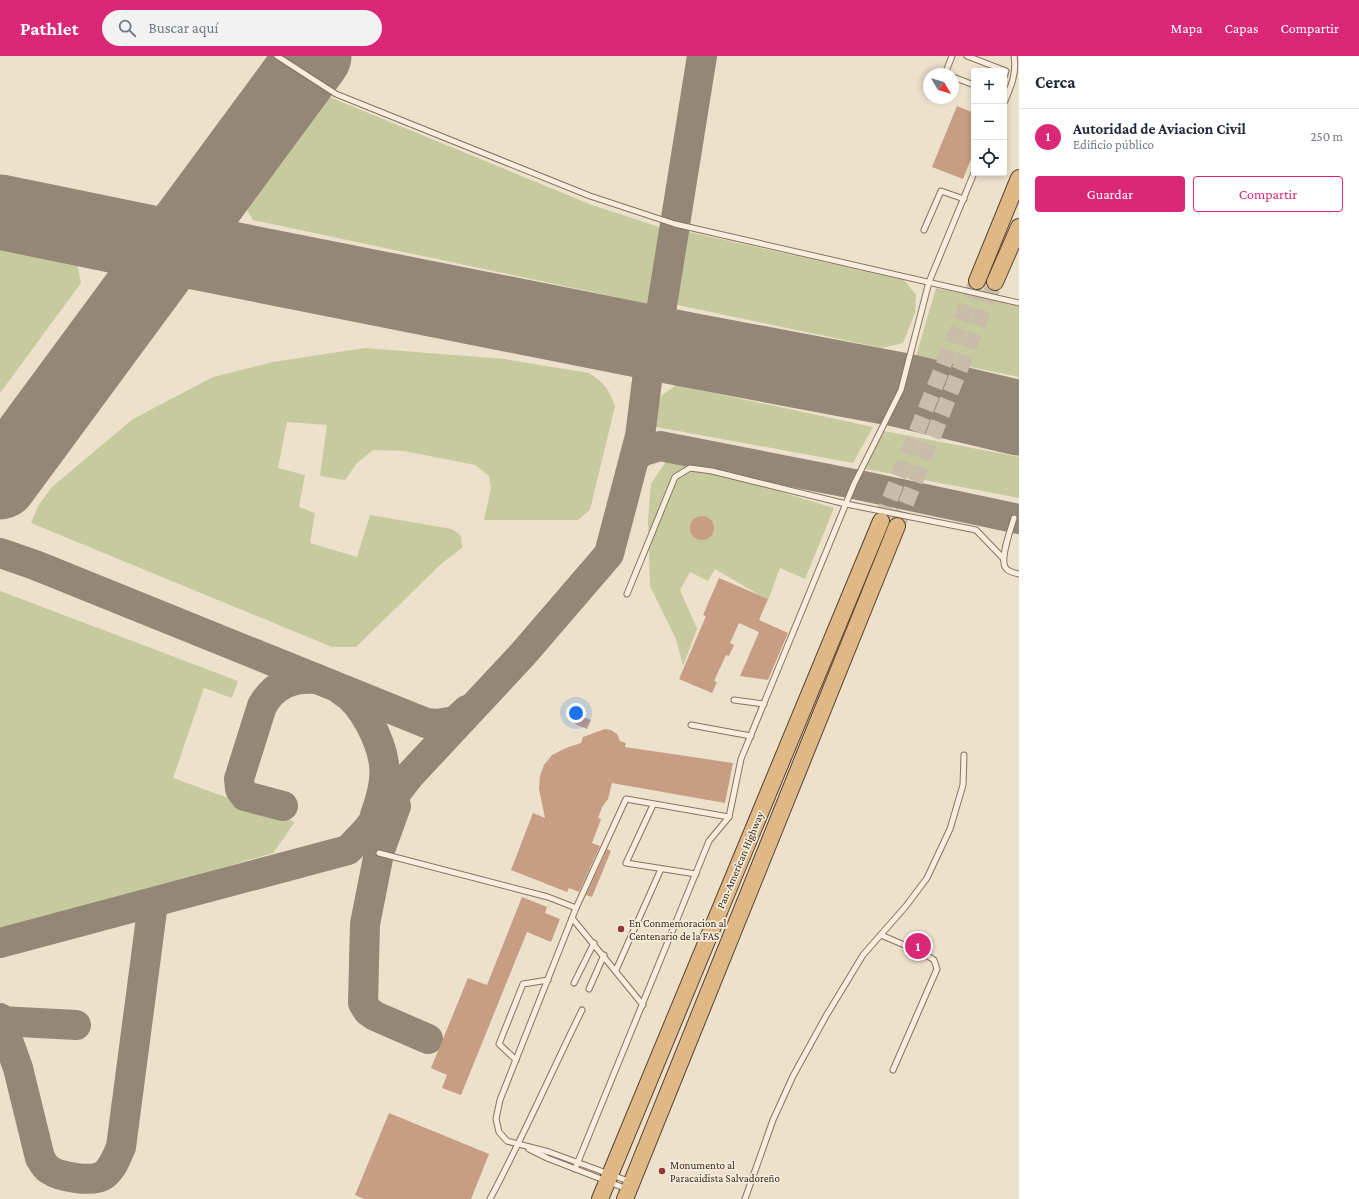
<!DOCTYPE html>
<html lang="es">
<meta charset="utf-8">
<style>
:root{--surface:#fff;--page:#f2f2f3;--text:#1f2937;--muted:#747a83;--line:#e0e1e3;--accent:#db2777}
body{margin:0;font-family:"Crimson Pro",serif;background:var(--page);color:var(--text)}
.controls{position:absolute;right:12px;top:12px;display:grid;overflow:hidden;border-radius:4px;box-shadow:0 2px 6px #0003}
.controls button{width:36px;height:36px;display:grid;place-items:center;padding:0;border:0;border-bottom:1px solid var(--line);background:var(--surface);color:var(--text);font:20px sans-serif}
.compass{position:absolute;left:923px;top:12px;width:36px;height:36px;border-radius:50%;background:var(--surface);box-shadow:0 2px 6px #0003;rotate:128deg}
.you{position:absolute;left:576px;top:657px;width:14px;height:14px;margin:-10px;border:3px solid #fff;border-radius:50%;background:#1a73e8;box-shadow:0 0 0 6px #1a73e833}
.badge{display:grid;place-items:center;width:26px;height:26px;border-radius:50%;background:var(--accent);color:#fff;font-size:13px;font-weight:700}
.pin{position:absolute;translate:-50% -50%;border:2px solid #fff;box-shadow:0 1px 4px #0006}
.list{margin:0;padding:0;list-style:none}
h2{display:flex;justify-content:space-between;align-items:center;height:52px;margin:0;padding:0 16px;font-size:17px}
h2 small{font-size:13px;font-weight:400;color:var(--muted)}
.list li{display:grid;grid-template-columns:26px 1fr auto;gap:12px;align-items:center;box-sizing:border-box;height:56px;padding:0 16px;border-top:1px solid var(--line)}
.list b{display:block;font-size:15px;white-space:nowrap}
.list p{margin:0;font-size:13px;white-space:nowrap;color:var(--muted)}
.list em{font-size:13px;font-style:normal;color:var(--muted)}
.actions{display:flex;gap:8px;padding:12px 16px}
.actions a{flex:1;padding:9px 0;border:1px solid var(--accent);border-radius:4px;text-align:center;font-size:14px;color:var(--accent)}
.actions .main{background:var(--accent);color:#fff}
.icon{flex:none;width:22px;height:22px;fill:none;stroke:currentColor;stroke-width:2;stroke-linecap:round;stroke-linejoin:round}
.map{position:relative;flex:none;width:1019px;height:1143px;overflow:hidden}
header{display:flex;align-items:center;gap:24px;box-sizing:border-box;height:56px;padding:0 20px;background:var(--accent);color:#fff}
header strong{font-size:19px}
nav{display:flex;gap:22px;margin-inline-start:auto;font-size:14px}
.search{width:280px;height:36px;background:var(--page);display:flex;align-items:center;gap:10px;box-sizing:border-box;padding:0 14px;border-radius:22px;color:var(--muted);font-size:15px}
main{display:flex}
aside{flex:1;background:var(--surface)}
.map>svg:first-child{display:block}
</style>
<header>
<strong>Pathlet</strong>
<div class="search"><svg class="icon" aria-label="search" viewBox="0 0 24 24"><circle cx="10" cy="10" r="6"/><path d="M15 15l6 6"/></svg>Buscar aquí</div>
<nav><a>Mapa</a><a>Capas</a><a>Compartir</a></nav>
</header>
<main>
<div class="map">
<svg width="1019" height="1143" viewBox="0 0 1019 1143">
<rect width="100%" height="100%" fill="#ece1cb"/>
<g fill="#c7ca9f">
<polygon points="327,40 592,149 662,172 649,248 253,164 247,154"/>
<polygon points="685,175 904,224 916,239 915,257 903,287 882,292 673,248"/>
<polygon points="0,192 59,197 77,207 81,227 0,337"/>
<polygon points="936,232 1019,249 1019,321 916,300"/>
<path d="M365,292l139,11 85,14c15,10 20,15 26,33l-25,104 -12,10h-94l7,-32 -2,-12 -14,-11 -71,-14 -31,-1 -16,13 -12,17 -25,-4 7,-51 -40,-3 -9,46 27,7 -6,32 16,6 -5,30 47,14 13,-42 82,14 9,7 1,12 -21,16 -85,83h-24l-301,-124 7,-17 14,-19 81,-68 80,-42 60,-15z"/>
<polygon points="676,329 873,371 853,407 651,370 661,340"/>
<polygon points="879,374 1019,401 1019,442 866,413"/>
<polygon points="668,402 834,452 805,523 780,512 768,544 715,513 708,525 690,516 680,534 697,573 683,610 676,583 650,530 648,464 651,428"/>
<polygon points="0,535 238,625 232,642 204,632 173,722 295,766 273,797 0,878"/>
</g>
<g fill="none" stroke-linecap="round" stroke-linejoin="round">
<g stroke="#938776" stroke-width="30">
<path d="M130,183c17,12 21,18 20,40"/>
<path d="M150,223c15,-14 25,-22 45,-27"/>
<polyline points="656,287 702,0"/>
<path d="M648,317c11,-21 18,-23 41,-23"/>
<polyline points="635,401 643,395 660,390 854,428 1019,463"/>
<polyline points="0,497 35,509 426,667 437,668 455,665 467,654"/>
<path d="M342,635c21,12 39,50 42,73 2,16 -3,35 -9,51"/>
<path d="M283,750l-38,-10 -5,-7 -1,-10 23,-73c12,-22 31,-29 55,-27"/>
<polyline points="396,750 379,797 365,868 363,947 368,955 375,960 428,983"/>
<polyline points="0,887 348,794 366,775 411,718 523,598 609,498 640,380 648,317 646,306 641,296 631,288 616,280"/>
<path d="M0,962l18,50 22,90c3,4 5,10 10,12 9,7 44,13 54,5 9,-7 13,-19 17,-28l32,-244"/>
<polyline points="0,965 76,969"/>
</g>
<g stroke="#938776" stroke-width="75">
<polyline points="0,156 195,196 689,294 901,334 1019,362"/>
<polyline points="0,426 314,0"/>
</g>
</g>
<g fill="#c79d84">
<polygon points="957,50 974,57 974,95 963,123 932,111"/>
<circle cx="702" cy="472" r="12"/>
<polygon points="719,522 768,543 759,564 788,577 768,624 740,620 759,576 739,567 730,587 734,589 729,600 726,599 714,625 717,626 712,637 679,623 706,560 703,559"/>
<polygon points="578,659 591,664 587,673 575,668"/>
<polygon points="605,673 611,674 617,678 620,685 626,687 625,691 733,707 725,747 612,727 608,743 602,751 598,762 601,763 592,787 600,790 579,836 569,832 567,836 511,814 533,757 545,762 539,733 540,720 544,709 552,699 566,692 581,687 583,681"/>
<polygon points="607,793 611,795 592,841 586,839"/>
<polygon points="522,841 547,851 545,857 560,863 551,886 527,876 461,1039 442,1032 447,1019 431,1012 468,922 487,929"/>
<polygon points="389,1057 489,1098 471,1143 364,1143 355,1139"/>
</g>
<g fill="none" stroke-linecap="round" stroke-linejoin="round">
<g stroke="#c8bda9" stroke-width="16" stroke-dasharray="16 8" stroke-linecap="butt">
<polyline points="881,465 977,225"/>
<polyline points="897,470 995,226"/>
</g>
<defs>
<g id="service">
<polyline points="277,0 336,38 590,140 675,168 1019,247"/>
<polyline points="967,0 1006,15 1004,21"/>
<polyline points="945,18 952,0"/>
<polyline points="953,21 974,29"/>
<path d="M1004,47c7,-16 13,-30 10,-47"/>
<polyline points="924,174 941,135 964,143"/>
<path d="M1014,462c-3,11 -14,39 -9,49 3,5 9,6 14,7"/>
<polyline points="627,538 675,421 690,412 712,415 846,448 976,474 1003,502"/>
<polyline points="734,644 764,648"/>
<polyline points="691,669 751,680"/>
<polyline points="653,749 626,807 696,818"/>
<polyline points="379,797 548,841 576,852 500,1044 496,1063 499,1076 507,1085 549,1096 631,1126"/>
<polyline points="576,852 626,743 729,761"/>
<polyline points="572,862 643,949"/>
<polyline points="881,879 923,897 934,904 937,913 893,1014"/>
<polyline points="616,914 661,813"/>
<polyline points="574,927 594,887"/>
<polyline points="589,933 604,899"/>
<polyline points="516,1004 499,988 523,928 548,924"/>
<polyline points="529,1093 547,1102 627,1133"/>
<polyline points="575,1113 709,785 729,761 741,703 854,428 901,334 929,226 974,117"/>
<path d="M490,1143c33,-62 61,-126 92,-189"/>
<polyline points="745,1143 773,1064 793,1020 826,960 863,899 906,850 927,822 950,773 963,729 964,699"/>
</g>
<g id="trunk">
<polyline points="977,225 1019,122"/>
<polyline points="995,226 1019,171"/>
<polyline points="600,1143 881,465"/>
<polyline points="625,1143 897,470"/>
</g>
</defs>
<use href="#service" stroke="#887360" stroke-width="7"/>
<use href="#trunk" stroke="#574234" stroke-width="18"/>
<use href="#service" stroke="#f7eede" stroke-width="5"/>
<use href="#trunk" stroke="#e0b886" stroke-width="16"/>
</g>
<g fill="#93343a" stroke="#f4ebda" stroke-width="1.5">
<circle cx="621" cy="873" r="4"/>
<circle cx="662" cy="1115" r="4"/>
</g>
<g text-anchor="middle" stroke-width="3.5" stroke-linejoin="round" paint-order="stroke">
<g font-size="11" fill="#3a2d22" stroke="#f4ebda">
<text transform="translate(740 804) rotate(-67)" y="4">Pan-American Highway</text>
</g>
<g font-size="11" fill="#3a2d22" stroke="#f4ebda" text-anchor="start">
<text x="629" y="871">En Conmemoracion al<tspan x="629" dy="13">Centenario de la FAS</tspan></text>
<text x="670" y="1113">Monumento al<tspan x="670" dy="13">Paracaidista Salvadoreño</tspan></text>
</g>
</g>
</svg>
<div class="controls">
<button>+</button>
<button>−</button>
<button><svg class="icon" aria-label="locate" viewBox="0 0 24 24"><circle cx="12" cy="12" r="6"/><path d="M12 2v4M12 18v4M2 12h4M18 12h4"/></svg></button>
</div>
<svg class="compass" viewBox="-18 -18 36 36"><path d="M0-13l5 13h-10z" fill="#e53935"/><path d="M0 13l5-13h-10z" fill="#747a83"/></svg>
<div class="you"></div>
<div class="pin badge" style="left:918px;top:890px">1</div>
</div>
<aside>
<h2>Cerca<small></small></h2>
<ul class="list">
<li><span class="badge">1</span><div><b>Autoridad de Aviacion Civil</b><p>Edificio público</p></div><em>250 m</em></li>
</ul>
<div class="actions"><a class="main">Guardar</a><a>Compartir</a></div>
</aside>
</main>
